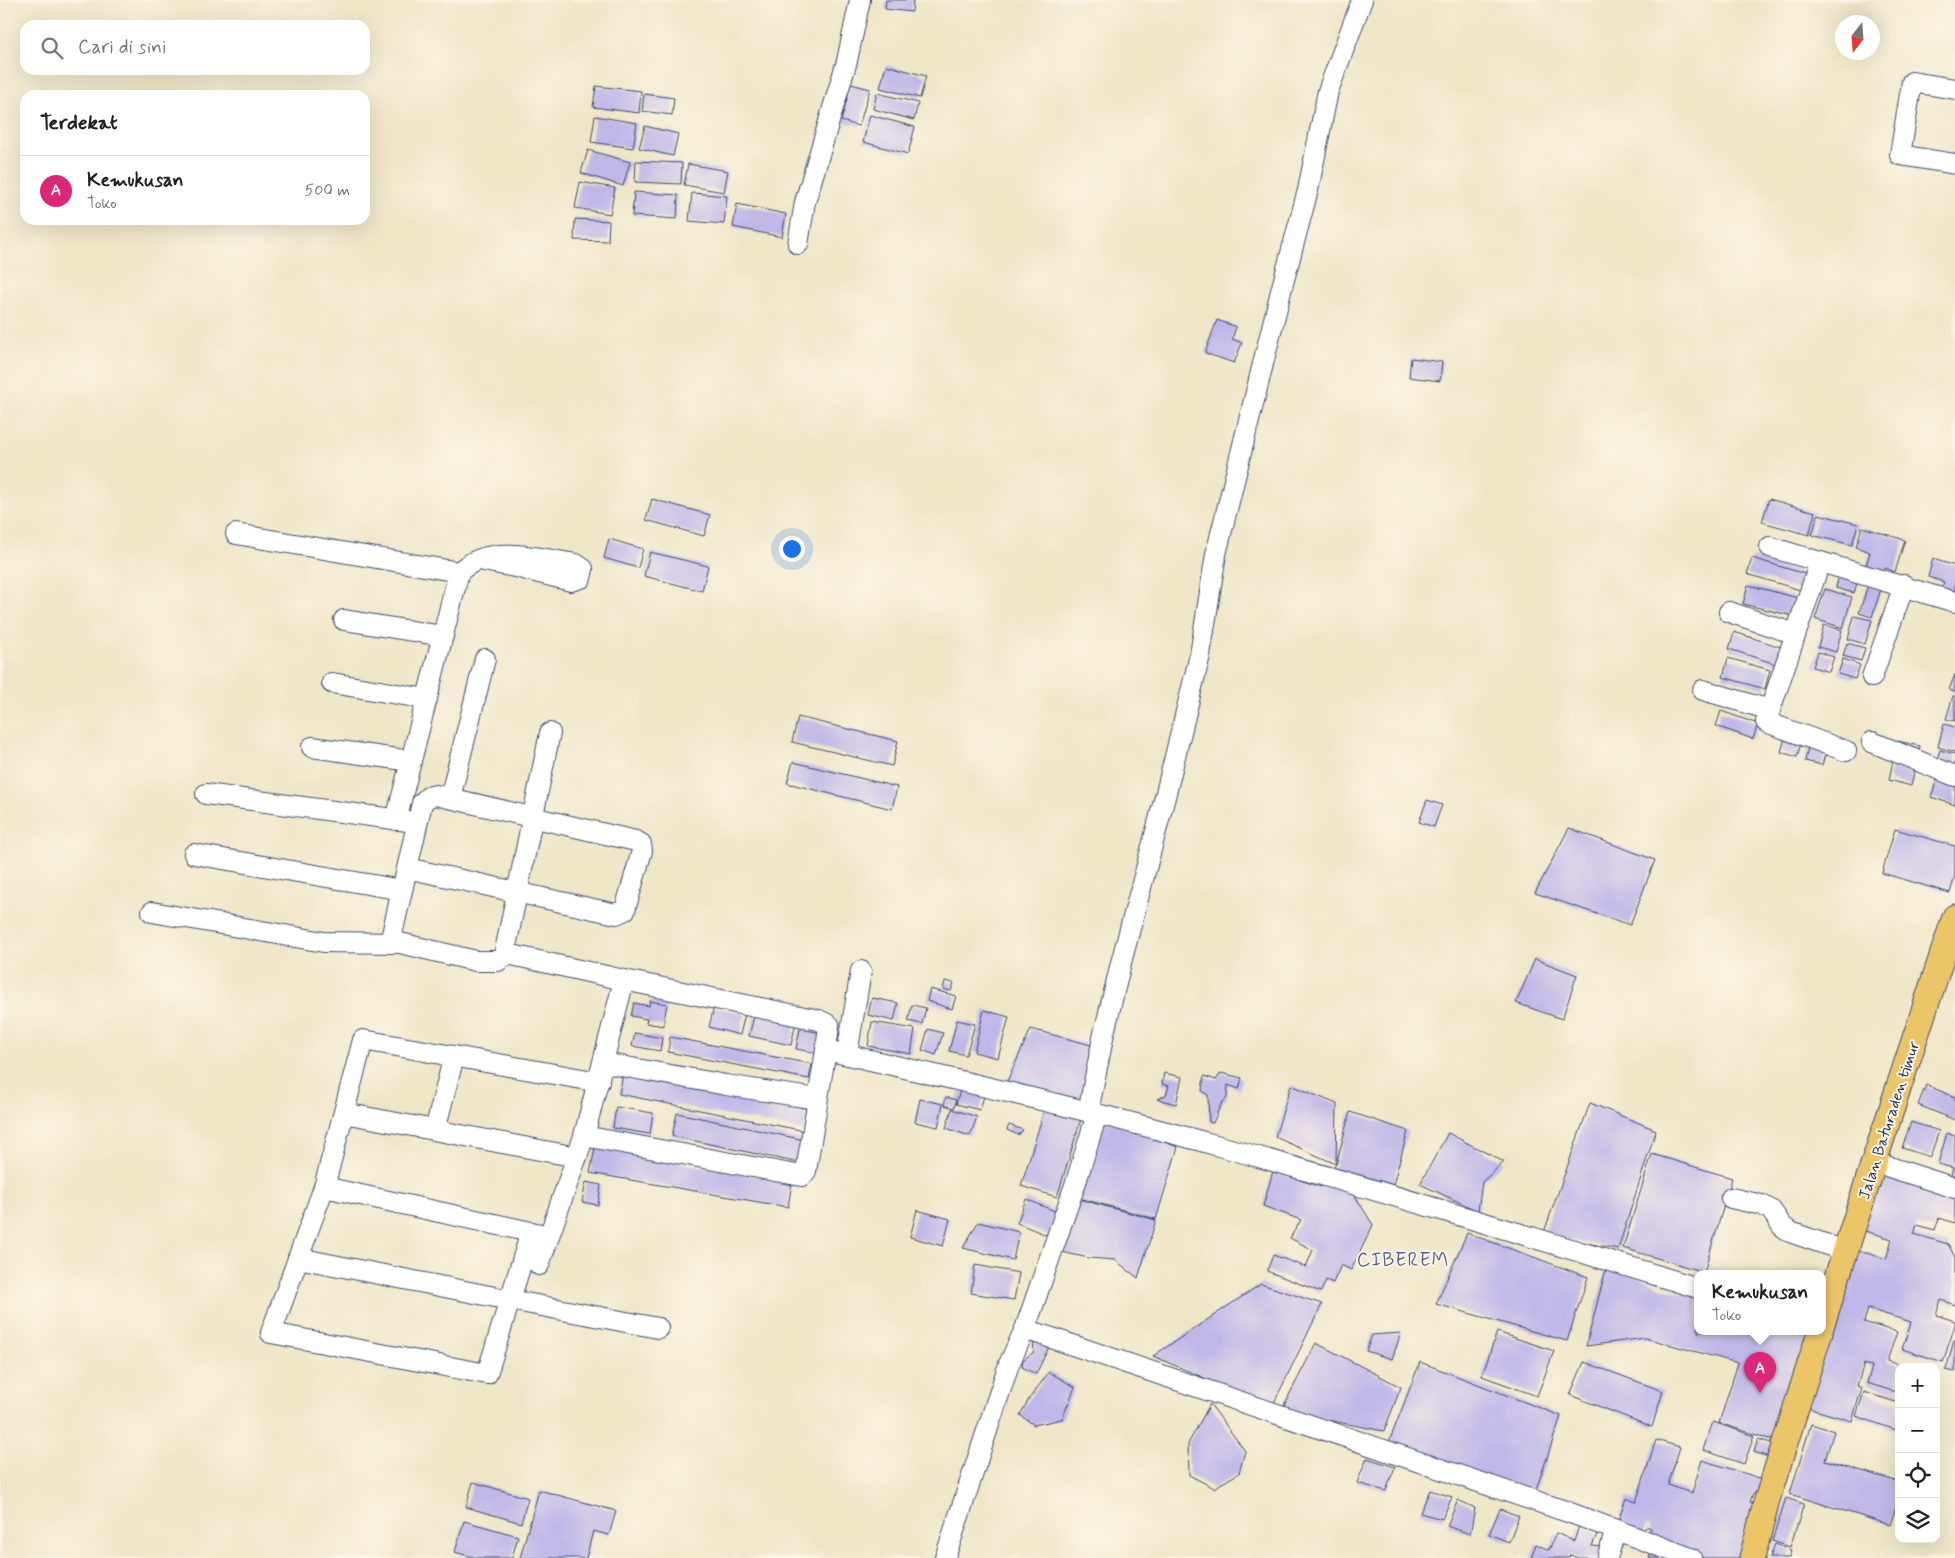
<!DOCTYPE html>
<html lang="id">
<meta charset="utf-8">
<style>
:root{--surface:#fff;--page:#f2f2f2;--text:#202124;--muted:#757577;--line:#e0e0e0;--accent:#db2777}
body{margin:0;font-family:Mynerve,sans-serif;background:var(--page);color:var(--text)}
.controls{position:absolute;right:15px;bottom:15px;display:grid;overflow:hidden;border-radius:10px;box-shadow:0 5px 20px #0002}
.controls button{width:45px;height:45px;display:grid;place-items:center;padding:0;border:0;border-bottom:1px solid var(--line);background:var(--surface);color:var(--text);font:25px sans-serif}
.compass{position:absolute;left:1835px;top:15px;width:45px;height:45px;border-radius:50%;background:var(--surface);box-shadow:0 5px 20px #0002;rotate:197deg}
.you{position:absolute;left:791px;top:548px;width:18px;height:18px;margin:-12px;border:4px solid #fff;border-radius:50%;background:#1a73e8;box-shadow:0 0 0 8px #1a73e833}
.badge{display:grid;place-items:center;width:32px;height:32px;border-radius:50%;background:var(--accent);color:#fff;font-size:16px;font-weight:700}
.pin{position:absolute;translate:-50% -41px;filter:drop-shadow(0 1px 2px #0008)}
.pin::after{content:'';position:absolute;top:26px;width:18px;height:15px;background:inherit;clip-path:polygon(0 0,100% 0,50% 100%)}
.popup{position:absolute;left:1694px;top:1270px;width:132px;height:65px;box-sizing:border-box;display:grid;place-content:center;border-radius:10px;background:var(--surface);filter:drop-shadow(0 1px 4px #0005);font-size:16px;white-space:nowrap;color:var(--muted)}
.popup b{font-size:19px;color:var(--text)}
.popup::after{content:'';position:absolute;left:50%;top:100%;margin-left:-10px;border:10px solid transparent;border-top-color:var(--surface)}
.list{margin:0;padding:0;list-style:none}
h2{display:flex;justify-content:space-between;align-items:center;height:65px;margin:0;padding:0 20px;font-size:21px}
h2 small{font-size:16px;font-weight:400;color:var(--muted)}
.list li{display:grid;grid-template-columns:32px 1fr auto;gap:15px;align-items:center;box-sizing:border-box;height:70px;padding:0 20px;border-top:1px solid var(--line)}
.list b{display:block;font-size:19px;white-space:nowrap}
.list p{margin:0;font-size:16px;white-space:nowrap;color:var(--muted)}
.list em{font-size:16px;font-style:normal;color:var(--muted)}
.icon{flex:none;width:28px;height:28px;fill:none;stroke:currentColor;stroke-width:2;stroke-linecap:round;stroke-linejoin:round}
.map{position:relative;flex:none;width:1955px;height:1558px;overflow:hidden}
.search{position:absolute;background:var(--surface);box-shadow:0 5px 20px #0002;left:20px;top:20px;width:350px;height:55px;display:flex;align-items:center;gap:12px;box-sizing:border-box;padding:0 18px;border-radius:15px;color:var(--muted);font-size:19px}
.panel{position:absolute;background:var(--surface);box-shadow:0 5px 20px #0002;left:20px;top:90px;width:350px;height:135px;border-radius:15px}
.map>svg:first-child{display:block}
</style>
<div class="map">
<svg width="1955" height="1558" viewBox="0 0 1955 1558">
<rect width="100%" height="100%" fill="#fcf5e5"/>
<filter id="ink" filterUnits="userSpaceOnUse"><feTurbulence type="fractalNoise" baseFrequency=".02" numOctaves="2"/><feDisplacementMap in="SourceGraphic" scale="10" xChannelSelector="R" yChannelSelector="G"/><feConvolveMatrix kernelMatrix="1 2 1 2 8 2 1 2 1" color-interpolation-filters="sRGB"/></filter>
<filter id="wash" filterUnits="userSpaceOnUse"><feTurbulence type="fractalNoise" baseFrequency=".0096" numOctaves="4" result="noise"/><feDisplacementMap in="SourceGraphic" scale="20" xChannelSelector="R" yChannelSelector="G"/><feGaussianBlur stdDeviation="1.12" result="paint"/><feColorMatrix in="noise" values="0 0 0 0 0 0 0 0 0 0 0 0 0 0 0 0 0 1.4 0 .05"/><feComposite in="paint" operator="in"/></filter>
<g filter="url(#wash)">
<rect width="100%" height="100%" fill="#efe6c8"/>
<g id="blocks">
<g fill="#c0b7e8">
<polygon points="886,0 913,0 912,12 885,9"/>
<polygon points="886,65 926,76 920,98 880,88"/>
<polygon points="851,84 870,89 859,126 841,121"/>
<polygon points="596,86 641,91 639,113 593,107"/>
<polygon points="877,93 918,103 914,120 873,109"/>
<polygon points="644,94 674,98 672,115 642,111"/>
<polygon points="870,115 915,127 908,154 863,142"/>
<polygon points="595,116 637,123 633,148 591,142"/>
<polygon points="645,126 678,134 673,156 639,148"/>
<polygon points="588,150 630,162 623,186 581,173"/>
<polygon points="636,161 682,163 681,184 635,182"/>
<polygon points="688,164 728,171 724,192 684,185"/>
<polygon points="580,182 615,188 610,214 575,208"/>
<polygon points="634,192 678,195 677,219 632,216"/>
<polygon points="692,193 727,196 724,224 689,221"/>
<polygon points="737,204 786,214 782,237 733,227"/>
<polygon points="575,219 609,221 608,241 574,240"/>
<polygon points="1217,320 1236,327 1232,339 1242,343 1234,363 1205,353"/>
<polygon points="1411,358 1442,362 1440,381 1409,377"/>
<polygon points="652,499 710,515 704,536 646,520"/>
<polygon points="1769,499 1815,512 1809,535 1762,522"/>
<polygon points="1818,514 1858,524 1852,545 1812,535"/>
<polygon points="1862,527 1905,540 1895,572 1885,568 1884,572 1866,566 1870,552 1856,547"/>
<polygon points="609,539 643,549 638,568 604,558"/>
<polygon points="650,552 708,566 702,591 644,576"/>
<polygon points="1752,558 1805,574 1800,590 1747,574"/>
<polygon points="1933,559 1955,566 1955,597 1940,592 1944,582 1928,577"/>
<polygon points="1839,575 1858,580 1854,593 1836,588"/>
<polygon points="1748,585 1798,598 1793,616 1743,604"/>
<polygon points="1868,585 1881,589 1872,617 1859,613"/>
<polygon points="1825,589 1852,597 1843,628 1815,619"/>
<polygon points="1854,616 1872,620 1865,644 1848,639"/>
<polygon points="1824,625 1842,630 1836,652 1818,647"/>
<polygon points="1734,632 1784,648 1779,665 1729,649"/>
<polygon points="1847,643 1865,648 1861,661 1843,656"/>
<polygon points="1818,652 1834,657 1829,672 1813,667"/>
<polygon points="1728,658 1770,670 1765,689 1723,677"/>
<polygon points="1843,659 1860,665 1855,679 1838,674"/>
<polygon points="1955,674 1955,692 1949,690"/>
<polygon points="1953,696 1955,696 1955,721 1946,719"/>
<polygon points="1721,711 1758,724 1753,739 1716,726"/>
<polygon points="798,717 898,741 892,766 792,742"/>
<polygon points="1944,724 1955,727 1955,752 1938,747"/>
<polygon points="1785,738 1801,743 1797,757 1781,752"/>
<polygon points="1897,741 1920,746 1911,786 1889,780"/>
<polygon points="1809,743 1827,748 1822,765 1805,761"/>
<polygon points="1940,750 1955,754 1955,765 1937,760"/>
<polygon points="793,762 897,787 892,809 787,783"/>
<polygon points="1938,776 1955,782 1955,805 1931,797"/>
<polygon points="1427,800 1442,805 1434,827 1419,822"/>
<polygon points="1569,828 1655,860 1630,925 1535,893"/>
<polygon points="1895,829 1955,846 1955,876 1950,893 1882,873"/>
<polygon points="1535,959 1577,975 1562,1019 1516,1003"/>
<polygon points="945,981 954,983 951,991 943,989"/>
<polygon points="930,989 956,996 952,1009 927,1001"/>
<polygon points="872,998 898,1003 894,1021 868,1015"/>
<polygon points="650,1001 667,1004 663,1026 646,1023 647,1019 631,1016 634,1003 649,1006"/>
<polygon points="912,1005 926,1008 922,1024 908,1021"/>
<polygon points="714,1007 745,1014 740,1035 709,1027"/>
<polygon points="984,1010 1009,1017 998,1058 974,1052"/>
<polygon points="755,1012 796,1022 791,1045 749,1036"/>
<polygon points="957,1020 975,1024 966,1055 949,1051"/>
<polygon points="872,1022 915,1029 911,1054 868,1046"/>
<polygon points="800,1029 822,1033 818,1053 796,1049"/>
<polygon points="928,1029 943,1033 936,1055 922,1050"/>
<polygon points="1031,1029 1091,1045 1081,1106 1004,1088"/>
<polygon points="635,1033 662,1038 660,1051 632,1046"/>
<polygon points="670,1037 812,1064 809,1079 668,1052"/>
<polygon points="1164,1073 1182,1077 1176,1104 1157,1099 1166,1095 1169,1086 1162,1084"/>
<polygon points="1221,1073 1242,1078 1239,1089 1228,1085 1227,1098 1221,1104 1213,1123 1209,1122 1208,1095 1202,1091 1204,1076 1216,1080"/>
<polygon points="623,1074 686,1084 809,1109 805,1131 619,1094"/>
<polygon points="1291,1085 1337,1104 1336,1164 1275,1137"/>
<polygon points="1926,1085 1955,1097 1955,1120 1918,1105"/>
<polygon points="960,1090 984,1096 980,1110 956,1104"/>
<polygon points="946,1097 956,1100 954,1108 944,1105"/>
<polygon points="920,1099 943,1104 938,1127 915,1122"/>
<polygon points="1590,1103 1656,1130 1618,1249 1543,1235"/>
<polygon points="616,1107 653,1113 650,1134 613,1128"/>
<polygon points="1045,1108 1081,1119 1057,1197 1021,1186"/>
<polygon points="952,1109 977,1117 970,1136 946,1128"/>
<polygon points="1350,1112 1408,1131 1391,1192 1344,1178 1373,1225 1351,1270 1341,1265 1333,1283 1326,1280 1321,1292 1267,1271 1273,1255 1306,1267 1313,1250 1290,1238 1301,1220 1263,1206 1273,1171 1321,1187 1336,1164"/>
<polygon points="677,1113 809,1141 804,1164 672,1136"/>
<polygon points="1101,1119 1178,1147 1156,1219 1075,1197"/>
<polygon points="1911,1122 1939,1131 1930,1157 1902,1148"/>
<polygon points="1009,1125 1023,1130 1018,1135 1007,1130"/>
<polygon points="1448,1133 1504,1162 1482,1182 1478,1211 1420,1184"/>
<polygon points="1947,1133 1955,1136 1955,1184 1949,1182 1953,1168 1938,1164"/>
<polygon points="595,1148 792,1182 788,1207 590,1173"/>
<polygon points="1652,1154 1732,1178 1704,1272 1623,1248"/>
<polygon points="1877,1165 1955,1190 1955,1223 1939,1218 1935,1230 1917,1225 1914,1234 1948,1244 1955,1257 1955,1305 1941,1300 1936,1315 1955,1321 1955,1325 1943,1362 1902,1349 1911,1322 1868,1309 1864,1322 1897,1332 1887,1361 1903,1366 1899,1367 1899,1393 1867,1383 1872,1367 1864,1364 1857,1386 1862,1388 1852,1421 1808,1408 1857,1250 1886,1259 1892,1239 1858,1229"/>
<polygon points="586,1182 601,1185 598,1205 582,1202"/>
<polygon points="1075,1198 1156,1220 1138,1278 1115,1260 1089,1258 1057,1251"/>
<polygon points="1026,1199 1059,1213 1049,1236 1017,1223"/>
<polygon points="917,1210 950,1219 943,1246 910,1237"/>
<polygon points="978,1222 1019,1232 1013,1260 963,1248"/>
<polygon points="1467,1233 1588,1277 1567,1341 1436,1304"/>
<polygon points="975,1265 1019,1273 1014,1300 971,1293"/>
<polygon points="1607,1265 1661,1287 1698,1298 1698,1332 1811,1332 1776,1441 1719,1423 1738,1363 1645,1338 1586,1346"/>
<polygon points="1261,1284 1322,1304 1272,1407 1153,1356"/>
<polygon points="1497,1332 1554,1351 1537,1396 1482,1376"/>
<polygon points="1401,1333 1392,1359 1366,1351 1372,1335"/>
<polygon points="1033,1340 1050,1345 1036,1374 1022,1367 1023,1360 1034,1352"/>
<polygon points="1954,1340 1955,1340 1955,1372 1946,1370"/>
<polygon points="1316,1343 1401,1387 1384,1431 1281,1411"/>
<polygon points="1420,1362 1561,1416 1536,1490 1386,1450"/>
<polygon points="1584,1362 1663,1391 1652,1427 1570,1395"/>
<polygon points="1049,1372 1075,1387 1062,1419 1034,1425 1020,1415 1029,1399"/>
<polygon points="1864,1392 1899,1403 1899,1423 1896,1430 1856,1416"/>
<polygon points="1210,1404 1245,1451 1239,1473 1214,1488 1189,1475 1188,1444"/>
<polygon points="1713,1422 1754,1436 1744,1464 1703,1450"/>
<polygon points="1811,1424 1834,1431 1825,1460 1899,1482 1899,1498 1890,1525 1790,1494"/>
<polygon points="1758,1439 1774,1444 1769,1457 1754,1452"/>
<polygon points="1656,1440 1680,1447 1668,1485 1692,1493 1702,1460 1766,1480 1762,1495 1753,1493 1750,1502 1762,1506 1746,1558 1704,1558 1647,1540 1651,1528 1646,1526 1643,1536 1616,1528 1626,1498 1636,1502"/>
<polygon points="1367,1458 1395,1467 1386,1491 1357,1483"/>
<polygon points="473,1482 528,1498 521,1523 466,1507"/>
<polygon points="539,1490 616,1511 609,1535 593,1531 586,1558 520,1558"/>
<polygon points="1430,1490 1452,1497 1442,1519 1420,1513"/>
<polygon points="1786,1498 1804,1504 1790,1547 1772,1541"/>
<polygon points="1458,1500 1475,1508 1470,1534 1447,1526"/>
<polygon points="1500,1509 1519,1516 1509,1542 1489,1534"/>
<polygon points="464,1521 518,1536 512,1558 476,1558 455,1552"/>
<polygon points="1579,1526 1598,1532 1592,1546 1602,1547 1599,1558 1578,1558 1570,1555 1569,1558 1531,1558 1536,1544 1549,1550 1556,1533 1574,1541"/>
<polygon points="1775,1544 1791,1550 1789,1558 1770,1558"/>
<polygon points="1652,1548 1678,1558 1649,1558"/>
</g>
</g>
</g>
<g filter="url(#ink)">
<use href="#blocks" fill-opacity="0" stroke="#3b4a6e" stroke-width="1"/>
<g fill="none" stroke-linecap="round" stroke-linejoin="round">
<defs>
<g id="minor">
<polyline points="1955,89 1912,82 1900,155 1955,164"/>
<polyline points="798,244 805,202 847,61 860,0"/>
<polyline points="236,534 459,572"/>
<polyline points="1770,547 1955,602"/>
<polyline points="1820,562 1766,722 1846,751"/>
<polyline points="1729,612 1795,634"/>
<polyline points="344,620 443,636"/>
<polyline points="1872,677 1904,585"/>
<polyline points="332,683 427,699"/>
<polyline points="1703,690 1770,710"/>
<polyline points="1872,742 1955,776"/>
<polyline points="312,747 411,761"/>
<polyline points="206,794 408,821"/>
<polyline points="450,798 485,659"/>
<path d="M396,820l63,-248c31,-30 80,-13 117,-8l7,5 -2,9 -10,3 -51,-13 -41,-8"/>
<polyline points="194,854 402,890"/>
<polyline points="152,912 324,942 400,943 476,961 498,961 504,956 512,955 624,980 819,1020 829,1025 826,1050"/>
<polyline points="390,943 422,803 428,797 436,795 636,841 641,844 642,851 625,910 616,914 407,868"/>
<polyline points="504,956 550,733"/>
<polyline points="847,1054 861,971"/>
<polyline points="604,1063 726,1085 817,1099"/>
<polyline points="1088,1112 1104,1033 1122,959 1165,797 1200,655 1216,554 1282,287 1308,190 1328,91 1362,0"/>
<polyline points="344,1113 577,1157"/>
<polyline points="435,1130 454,1056"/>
<path d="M584,1136l218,40 4,-5 20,-121c131,30 263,60 393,96 160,44 319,93 479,142"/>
<polyline points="1874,1162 1955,1188"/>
<polyline points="324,1187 545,1235"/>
<polyline points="1731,1198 1762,1205 1771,1210 1782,1226 1790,1232 1845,1251"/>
<polyline points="531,1232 487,1374 271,1333 324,1187 363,1040 599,1082"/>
<polyline points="298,1258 510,1300 658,1328"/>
<polyline points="539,1265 584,1136 624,980"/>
<polyline points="1025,1329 1568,1512 1691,1558"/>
<polyline points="945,1558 1009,1364 1025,1329 1075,1185 1097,1114"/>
<polyline points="1607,1558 1616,1530"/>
</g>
<g id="major">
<polyline points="1822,1324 1874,1162 1955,917"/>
<polyline points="1752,1558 1766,1503 1820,1332"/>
</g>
</defs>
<use href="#minor" stroke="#3b4a6e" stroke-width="22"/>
<use href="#major" stroke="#3b4a6e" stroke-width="27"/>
<use href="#minor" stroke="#fff" stroke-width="20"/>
<use href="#major" stroke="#edc569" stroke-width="25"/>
</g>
</g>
<g text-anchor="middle" stroke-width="4" stroke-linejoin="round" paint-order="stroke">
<g font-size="16" fill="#1b2f5e" stroke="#fcf5e5">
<text transform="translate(1888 1120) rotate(-72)" y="6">Jalan Baturaden timur</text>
</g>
<g font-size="19" letter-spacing="1" fill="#555f8e" stroke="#fcf5e5">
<text x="1403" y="1266">CIBEREM</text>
</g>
</g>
</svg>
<div class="controls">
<button>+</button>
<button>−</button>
<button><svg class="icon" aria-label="locate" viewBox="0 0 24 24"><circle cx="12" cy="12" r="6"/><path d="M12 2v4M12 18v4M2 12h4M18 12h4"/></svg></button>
<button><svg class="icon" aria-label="layers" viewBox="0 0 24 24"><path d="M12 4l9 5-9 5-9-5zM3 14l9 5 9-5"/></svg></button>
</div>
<svg class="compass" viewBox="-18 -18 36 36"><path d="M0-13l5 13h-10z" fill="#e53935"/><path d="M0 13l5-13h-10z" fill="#757577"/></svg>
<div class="you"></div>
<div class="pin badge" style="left:1760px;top:1393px">A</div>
<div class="popup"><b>Kemukusan</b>Toko</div>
<div class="search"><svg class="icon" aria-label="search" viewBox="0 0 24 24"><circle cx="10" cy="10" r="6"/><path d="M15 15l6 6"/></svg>Cari di sini</div>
<section class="panel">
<h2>Terdekat<small></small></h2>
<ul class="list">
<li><span class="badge">A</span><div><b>Kemukusan</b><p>Toko</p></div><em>500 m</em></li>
</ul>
</section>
</div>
